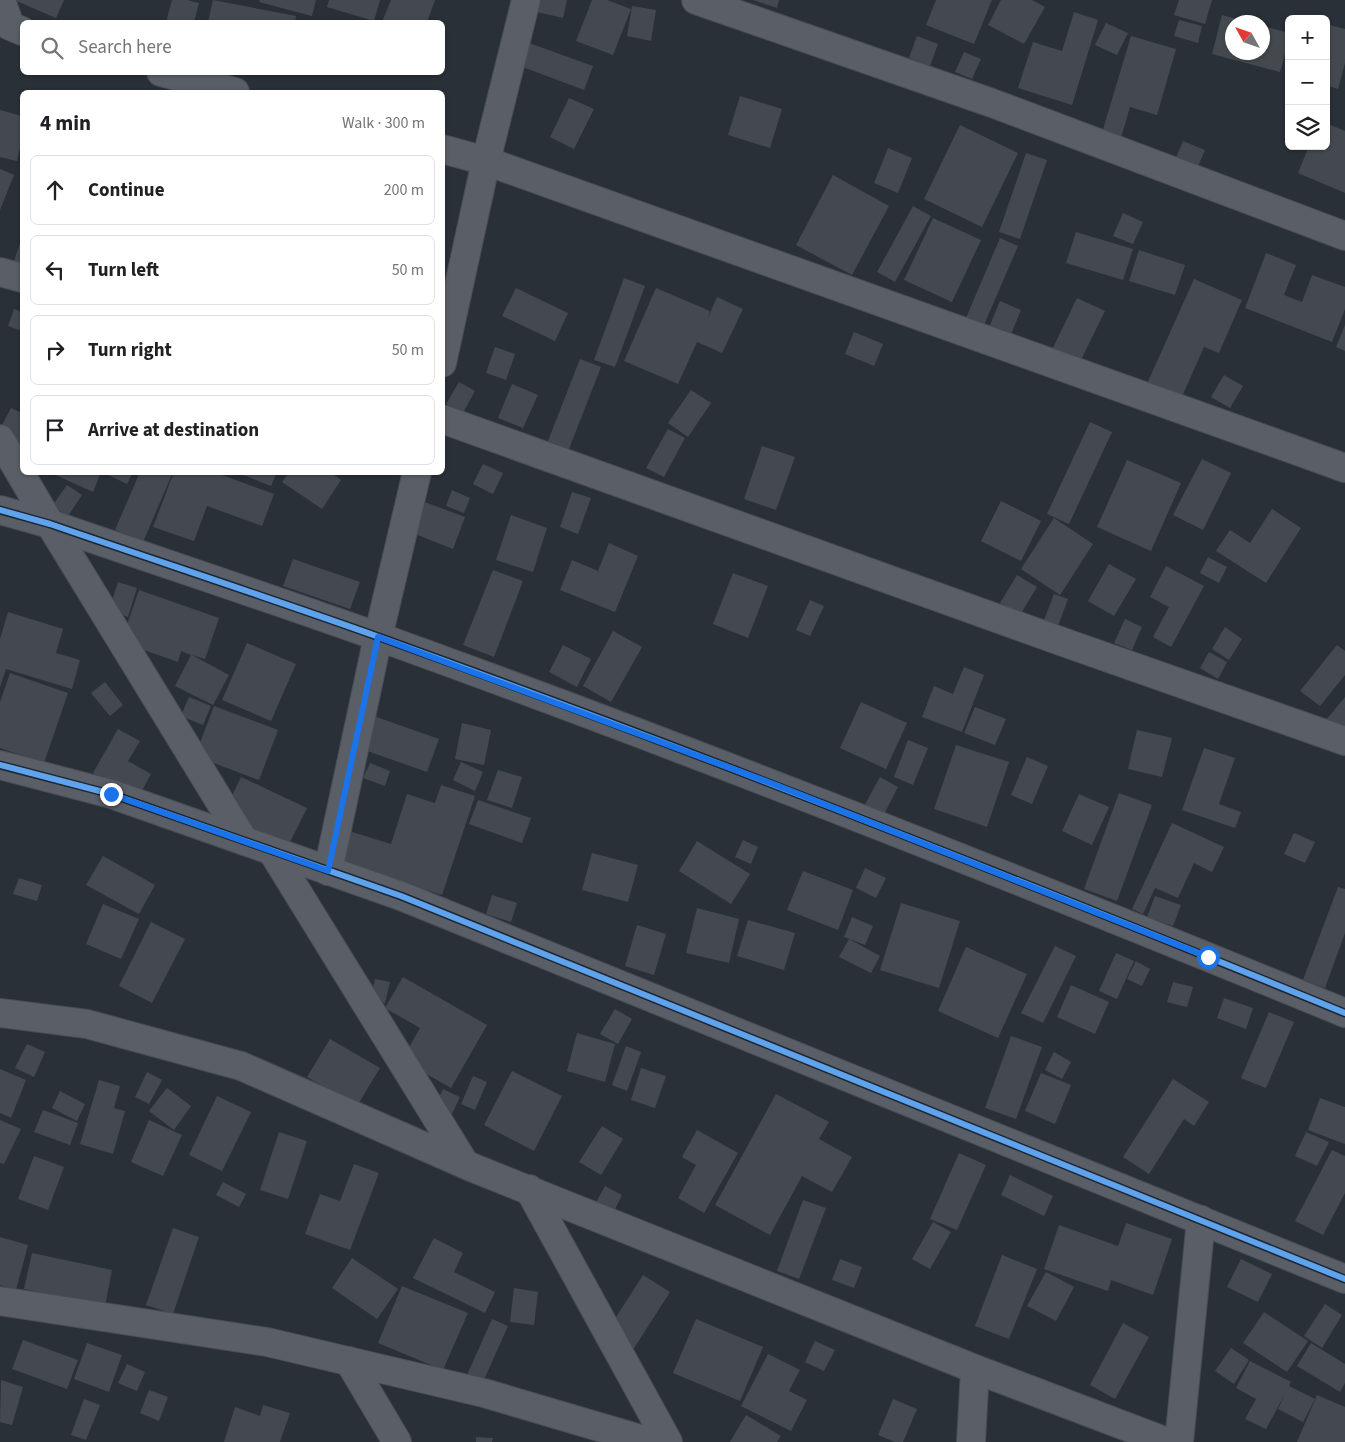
<!DOCTYPE html>
<meta charset="utf-8">
<style>
:root{--surface:#fff;--page:#f2f2f2;--text:#202124;--muted:#757577;--line:#e0e0e0}
body{margin:0;font-family:"Source Sans 3",sans-serif;background:var(--page);color:var(--text)}
.controls{position:absolute;right:15px;top:15px;display:grid;overflow:hidden;border-radius:8px;box-shadow:0 1px 4px #0004}
.controls button{width:45px;height:45px;display:grid;place-items:center;padding:0;border:0;border-bottom:1px solid var(--line);background:var(--surface);color:var(--text);font:25px sans-serif}
.compass{position:absolute;left:1225px;top:15px;width:45px;height:45px;border-radius:50%;background:var(--surface);box-shadow:0 1px 4px #0004;rotate:310deg}
.stop{position:absolute;width:15px;height:15px;margin:-11px;border:4px solid #1a73e8;border-radius:50%;background:#fff}
.stop.end{background:#1a73e8;border-color:#fff;box-shadow:0 1px 5px #0008}
.list{margin:0;padding:0;list-style:none}
h2{display:flex;justify-content:space-between;align-items:center;height:65px;margin:0;padding:0 20px;font-size:21px}
h2 small{font-size:16px;font-weight:400;color:var(--muted)}
.list li{display:grid;grid-template-columns:32px 1fr auto;gap:15px;align-items:center;box-sizing:border-box;height:70px;margin:0 10px 10px;padding:0 10px;border:1px solid var(--line);border-radius:8px}
.list b{display:block;font-size:19px;white-space:nowrap}
.list em{font-size:16px;font-style:normal;color:var(--muted)}
.icon{flex:none;width:28px;height:28px;fill:none;stroke:currentColor;stroke-width:2;stroke-linecap:round;stroke-linejoin:round}
.map{position:relative;flex:none;width:1345px;height:1442px;overflow:hidden}
.search{position:absolute;background:var(--surface);box-shadow:0 1px 4px #0004;left:20px;top:20px;width:425px;height:55px;display:flex;align-items:center;gap:12px;box-sizing:border-box;padding:0 18px;border-radius:8px;color:var(--muted);font-size:19px}
.panel{position:absolute;background:var(--surface);box-shadow:0 1px 4px #0004;left:20px;top:90px;width:425px;height:385px;border-radius:8px}
.map>svg:first-child{display:block}
</style>
<div class="map">
<svg width="1345" height="1442" viewBox="0 0 1345 1442">
<rect width="100%" height="100%" fill="#2a3038"/>
<g fill="#444950">
<polygon points="14,0 64,0 56,18"/>
<polygon points="172,0 187,0 199,3 194,22 166,22"/>
<polygon points="213,0 296,16 295,22 208,22"/>
<polygon points="260,0 316,0 312,16 259,2"/>
<polygon points="329,0 380,0 374,21 327,7"/>
<polygon points="391,0 435,0 427,22 382,22"/>
<polygon points="539,0 567,0 563,18 537,12"/>
<polygon points="592,0 607,0 631,9 613,55 576,41"/>
<polygon points="753,0 779,0 777,8"/>
<polygon points="936,0 992,0 974,44 926,25"/>
<polygon points="1001,0 1032,0 1045,7 1024,44 988,25"/>
<polygon points="1179,0 1212,0 1205,24 1174,15"/>
<polygon points="632,6 656,10 651,41 627,36"/>
<polygon points="1074,12 1098,20 1072,105 1018,88 1033,42 1062,51"/>
<polygon points="1222,15 1248,22 1232,22 1232,52 1262,52 1262,26 1289,33 1289,39 1280,72 1212,54"/>
<polygon points="1179,20 1202,26 1198,43 1174,36"/>
<polygon points="1106,23 1128,33 1117,55 1095,45"/>
<polygon points="1326,24 1345,29 1345,63 1338,89 1326,85"/>
<polygon points="917,36 938,44 930,66 909,58"/>
<polygon points="1131,36 1176,49 1157,115 1130,107 1120,141 1101,136"/>
<polygon points="529,43 593,66 584,90 520,66"/>
<polygon points="964,52 981,59 972,79 955,72"/>
<polygon points="740,96 782,109 770,148 728,135"/>
<polygon points="569,98 594,109 574,149 550,137"/>
<polygon points="0,110 22,116 22,139 17,161 0,157"/>
<polygon points="1326,123 1345,131 1345,193 1298,173 1309,146 1326,146"/>
<polygon points="960,125 1018,153 982,227 924,199"/>
<polygon points="1183,141 1205,150 1197,169 1175,160"/>
<polygon points="888,148 912,158 898,193 874,183"/>
<polygon points="1026,153 1047,160 1020,239 999,232"/>
<polygon points="0,169 14,175 0,210"/>
<polygon points="833,175 889,206 852,275 796,245"/>
<polygon points="913,206 931,216 895,282 877,272"/>
<polygon points="1123,213 1143,222 1133,244 1113,236"/>
<polygon points="933,218 981,240 952,302 904,280"/>
<polygon points="1076,232 1133,249 1123,280 1066,263"/>
<polygon points="22,238 22,264 14,261"/>
<polygon points="1000,238 1018,246 981,332 963,325"/>
<polygon points="1139,250 1185,265 1175,295 1129,281"/>
<polygon points="1266,253 1296,265 1284,295 1302,302 1312,275 1345,287 1345,309 1332,342 1245,308"/>
<polygon points="624,278 645,286 615,367 594,360"/>
<polygon points="1194,279 1242,300 1219,353 1204,347 1180,401 1146,386"/>
<polygon points="516,288 568,313 555,341 502,316"/>
<polygon points="656,288 710,311 708,318 717,297 743,309 722,353 697,342 678,384 624,361"/>
<polygon points="1077,298 1105,311 1077,368 1050,354"/>
<polygon points="1000,301 1021,310 1009,339 988,330"/>
<polygon points="14,309 22,312 22,331 8,326"/>
<polygon points="1345,325 1345,351 1336,347"/>
<polygon points="854,332 883,344 874,366 845,354"/>
<polygon points="495,347 515,354 506,380 486,373"/>
<polygon points="580,359 601,367 567,454 546,446"/>
<polygon points="1224,375 1243,386 1230,408 1211,397"/>
<polygon points="459,382 475,391 463,413 446,404"/>
<polygon points="512,384 538,395 523,428 498,418"/>
<polygon points="691,390 711,403 688,437 668,423"/>
<polygon points="11,408 22,413 22,447 0,436 0,429"/>
<polygon points="1090,422 1112,432 1069,524 1047,514"/>
<polygon points="668,429 685,438 664,477 646,468"/>
<polygon points="762,446 795,457 776,510 744,499"/>
<polygon points="1202,459 1231,473 1203,530 1173,515"/>
<polygon points="1127,460 1181,483 1151,551 1097,527"/>
<polygon points="483,464 503,473 493,494 473,484"/>
<polygon points="49,472 101,472 93,492"/>
<polygon points="102,472 133,472 127,484"/>
<polygon points="140,472 173,472 143,542 115,530"/>
<polygon points="174,472 214,472 274,494 262,526 207,506 194,541 153,527"/>
<polygon points="236,472 277,472 271,486"/>
<polygon points="289,472 330,472 341,480 322,509 282,482"/>
<polygon points="67,485 82,495 68,516 52,506"/>
<polygon points="452,490 470,498 464,513 446,506"/>
<polygon points="572,492 591,498 578,534 560,527"/>
<polygon points="422,501 465,517 453,549 410,532"/>
<polygon points="1001,501 1041,521 1021,561 981,541"/>
<polygon points="1272,509 1301,528 1266,583 1216,551 1230,530 1250,543"/>
<polygon points="511,515 547,528 533,572 496,560"/>
<polygon points="1054,518 1093,544 1060,595 1021,569"/>
<polygon points="609,543 638,556 615,612 560,590 572,560 598,571"/>
<polygon points="1208,557 1227,567 1219,583 1200,573"/>
<polygon points="293,559 360,582 350,609 283,586"/>
<polygon points="1109,564 1136,579 1114,616 1088,601"/>
<polygon points="1166,566 1204,586 1171,647 1153,637 1169,607 1150,597"/>
<polygon points="493,570 523,581 494,657 463,645"/>
<polygon points="733,573 768,586 748,638 713,624"/>
<polygon points="1017,575 1037,587 1020,615 1000,603"/>
<polygon points="118,582 137,588 128,617 109,610"/>
<polygon points="139,590 219,618 205,659 192,655 229,675 213,705 175,686 191,655 181,651 178,662 121,642"/>
<polygon points="1054,594 1068,599 1058,626 1044,620"/>
<polygon points="810,600 824,606 810,636 796,630"/>
<polygon points="8,612 63,629 56,653 80,660 72,689 6,669 0,687 0,639"/>
<polygon points="1125,619 1142,627 1132,650 1114,643"/>
<polygon points="1225,627 1242,639 1229,660 1212,649"/>
<polygon points="613,631 642,647 611,702 583,686"/>
<polygon points="247,643 296,664 271,721 222,700"/>
<polygon points="563,645 591,659 577,687 549,672"/>
<polygon points="1337,645 1345,651 1345,675 1320,706 1300,691"/>
<polygon points="1209,652 1227,662 1218,679 1200,668"/>
<polygon points="964,667 984,675 962,732 922,717 934,686 953,694"/>
<polygon points="10,673 68,693 44,763 0,748 0,702"/>
<polygon points="105,682 123,705 110,716 91,693"/>
<polygon points="189,697 211,706 203,725 181,716"/>
<polygon points="1345,697 1345,735 1326,720"/>
<polygon points="861,702 907,723 886,769 840,748"/>
<polygon points="214,706 278,730 259,780 195,756"/>
<polygon points="975,707 1006,719 995,745 964,733"/>
<polygon points="365,713 439,739 427,772 353,746"/>
<polygon points="462,723 491,730 484,765 455,759"/>
<polygon points="118,729 140,741 128,761 151,774 138,798 93,773"/>
<polygon points="1137,730 1172,738 1162,777 1128,769"/>
<polygon points="908,740 928,748 913,785 894,777"/>
<polygon points="956,745 1009,762 987,827 934,809"/>
<polygon points="1204,748 1235,758 1219,804 1241,812 1235,828 1182,810"/>
<polygon points="1027,757 1048,766 1032,804 1011,795"/>
<polygon points="461,762 483,772 475,791 453,780"/>
<polygon points="370,763 390,771 385,786 363,778"/>
<polygon points="498,770 522,777 512,808 487,800"/>
<polygon points="241,777 307,808 288,846 223,815"/>
<polygon points="880,777 898,787 882,818 863,808"/>
<polygon points="441,785 475,796 442,895 339,862 349,831 391,844 407,794 435,803"/>
<polygon points="1119,793 1152,805 1117,901 1084,889"/>
<polygon points="1079,794 1109,807 1092,845 1062,831"/>
<polygon points="478,800 531,818 522,843 469,824"/>
<polygon points="1172,823 1224,847 1212,872 1194,863 1178,898 1155,888 1143,914 1132,909"/>
<polygon points="1294,833 1315,842 1305,863 1284,854"/>
<polygon points="743,840 758,847 751,864 735,857"/>
<polygon points="697,841 750,874 731,904 679,871"/>
<polygon points="592,853 638,865 628,902 582,890"/>
<polygon points="103,856 155,885 139,914 86,885"/>
<polygon points="865,868 886,878 876,898 856,888"/>
<polygon points="803,871 853,890 838,930 787,910"/>
<polygon points="19,878 42,885 37,901 13,894"/>
<polygon points="1338,887 1345,889 1345,933 1325,988 1303,980"/>
<polygon points="492,895 517,903 511,922 486,914"/>
<polygon points="1155,896 1181,905 1173,926 1147,917"/>
<polygon points="901,903 960,921 939,988 880,970"/>
<polygon points="103,904 139,919 121,959 86,944"/>
<polygon points="697,908 739,919 729,963 686,953"/>
<polygon points="852,917 873,926 865,945 844,937"/>
<polygon points="748,920 795,933 784,970 737,956"/>
<polygon points="151,922 185,939 152,1003 119,986"/>
<polygon points="637,925 666,934 654,975 625,966"/>
<polygon points="849,939 880,956 871,973 839,957"/>
<polygon points="1055,946 1076,956 1043,1023 1021,1013"/>
<polygon points="966,947 1027,974 998,1038 938,1011"/>
<polygon points="1116,953 1134,961 1117,999 1099,991"/>
<polygon points="1136,961 1150,969 1142,986 1127,979"/>
<polygon points="403,977 487,1025 451,1088 402,1060 420,1028 385,1008"/>
<polygon points="375,979 390,982 385,1003 370,1001"/>
<polygon points="1173,982 1193,987 1187,1007 1167,1002"/>
<polygon points="1071,985 1109,1002 1095,1034 1057,1017"/>
<polygon points="1224,998 1253,1008 1246,1029 1217,1018"/>
<polygon points="615,1009 632,1019 618,1044 600,1034"/>
<polygon points="1269,1012 1294,1022 1266,1088 1241,1078"/>
<polygon points="577,1033 615,1044 605,1082 567,1071"/>
<polygon points="1011,1036 1042,1047 1016,1119 985,1108"/>
<polygon points="330,1039 380,1068 357,1106 307,1077"/>
<polygon points="27,1044 45,1052 34,1077 15,1068"/>
<polygon points="626,1046 641,1052 627,1091 612,1085"/>
<polygon points="1054,1052 1071,1062 1062,1079 1045,1070"/>
<polygon points="641,1068 666,1076 655,1108 631,1100"/>
<polygon points="0,1069 26,1080 11,1118 0,1113"/>
<polygon points="512,1071 562,1096 534,1151 484,1125"/>
<polygon points="147,1072 162,1080 149,1104 135,1097"/>
<polygon points="1041,1073 1071,1085 1055,1124 1025,1111"/>
<polygon points="473,1076 487,1082 475,1110 461,1104"/>
<polygon points="1173,1079 1209,1102 1194,1126 1184,1119 1149,1174 1123,1157"/>
<polygon points="99,1080 120,1086 114,1108 125,1111 113,1154 80,1144"/>
<polygon points="167,1088 191,1106 174,1130 149,1111"/>
<polygon points="443,1089 460,1097 451,1116 434,1108"/>
<polygon points="60,1091 85,1104 77,1121 52,1108"/>
<polygon points="776,1094 829,1122 819,1139 852,1157 832,1192 802,1176 770,1235 715,1205"/>
<polygon points="217,1096 251,1112 222,1171 189,1155"/>
<polygon points="1320,1098 1345,1107 1345,1144 1308,1130"/>
<polygon points="43,1110 78,1123 70,1145 34,1132"/>
<polygon points="0,1120 21,1129 4,1164 0,1163"/>
<polygon points="149,1120 182,1135 163,1176 131,1162"/>
<polygon points="602,1126 623,1139 601,1175 579,1162"/>
<polygon points="697,1130 738,1153 704,1213 678,1198 696,1165 682,1157"/>
<polygon points="279,1132 307,1141 288,1199 260,1190"/>
<polygon points="1306,1132 1329,1142 1317,1166 1295,1156"/>
<polygon points="1332,1150 1345,1156 1345,1193 1323,1235 1295,1221"/>
<polygon points="959,1153 986,1165 957,1230 930,1219"/>
<polygon points="34,1156 64,1167 48,1210 18,1199"/>
<polygon points="354,1164 379,1173 350,1250 305,1234 320,1194 340,1201"/>
<polygon points="1010,1175 1053,1196 1044,1216 1001,1195"/>
<polygon points="223,1182 246,1194 239,1207 216,1195"/>
<polygon points="605,1186 622,1195 613,1213 595,1204"/>
<polygon points="803,1200 826,1208 799,1279 777,1271"/>
<polygon points="933,1222 951,1232 930,1269 912,1259"/>
<polygon points="1126,1223 1172,1239 1153,1295 1111,1280 1108,1291 1044,1269 1059,1225 1118,1246"/>
<polygon points="173,1228 199,1237 173,1314 146,1305"/>
<polygon points="0,1237 28,1245 16,1290 0,1285"/>
<polygon points="434,1238 463,1253 454,1272 495,1292 485,1313 413,1278"/>
<polygon points="32,1253 112,1270 105,1306 24,1289"/>
<polygon points="1002,1255 1037,1269 1009,1339 975,1326"/>
<polygon points="352,1258 398,1289 377,1319 332,1288"/>
<polygon points="840,1259 862,1267 854,1288 832,1280"/>
<polygon points="1241,1259 1272,1274 1258,1302 1227,1287"/>
<polygon points="1046,1272 1074,1287 1056,1321 1027,1306"/>
<polygon points="643,1275 670,1292 629,1356 602,1339"/>
<polygon points="402,1286 468,1313 443,1370 378,1343"/>
<polygon points="514,1288 538,1292 534,1325 510,1322"/>
<polygon points="1325,1304 1342,1315 1322,1348 1304,1336"/>
<polygon points="1264,1312 1308,1341 1287,1372 1243,1343"/>
<polygon points="492,1319 508,1326 483,1382 467,1375"/>
<polygon points="696,1319 763,1347 740,1401 673,1373"/>
<polygon points="1123,1323 1149,1337 1115,1399 1090,1385"/>
<polygon points="23,1340 78,1360 67,1389 12,1369"/>
<polygon points="815,1341 835,1350 824,1371 805,1362"/>
<polygon points="87,1343 122,1355 109,1392 74,1379"/>
<polygon points="1311,1343 1345,1364 1345,1383 1340,1392 1297,1366"/>
<polygon points="1231,1348 1249,1360 1234,1384 1215,1371"/>
<polygon points="768,1354 800,1370 789,1391 807,1400 791,1431 741,1406"/>
<polygon points="1250,1361 1291,1382 1289,1386 1315,1399 1303,1422 1278,1409 1285,1394 1266,1429 1245,1419 1256,1399 1236,1388"/>
<polygon points="127,1364 145,1372 137,1391 118,1383"/>
<polygon points="1,1380 23,1387 12,1425 0,1422"/>
<polygon points="149,1390 168,1397 159,1421 140,1413"/>
<polygon points="1317,1395 1345,1407 1345,1442 1297,1442"/>
<polygon points="84,1399 100,1405 86,1440 71,1435"/>
<polygon points="893,1399 917,1409 903,1442 895,1442 878,1435"/>
<polygon points="263,1405 290,1413 280,1442 224,1442 235,1407 260,1416"/>
<polygon points="746,1415 781,1436 777,1442 730,1442"/>
<polygon points="476,1437 493,1438 492,1442 476,1442"/>
</g>
<g fill="none" stroke-linecap="round" stroke-linejoin="round">
<defs>
<g id="minor">
<polyline points="1,0 10,26 22,31"/>
<polyline points="696,0 992,103 1345,236"/>
<polyline points="161,72 235,92"/>
<polyline points="442,149 486,161 1345,468"/>
<polyline points="0,272 22,278"/>
<polyline points="442,363 486,161 526,0"/>
<polyline points="442,419 1063,642 1345,741"/>
<polyline points="0,439 50,524 244,841"/>
<path d="M0,510l50,14c110,38 220,74 329,113 325,117 647,245 966,376"/>
<polyline points="0,765 111,794 401,896 1345,1279"/>
<polyline points="272,851 465,1164"/>
<polyline points="328,871 378,637 417,472"/>
<polyline points="0,1013 87,1024 241,1066 471,1167 975,1369 1167,1442"/>
<polyline points="529,1189 668,1442"/>
<polyline points="0,1301 267,1342 484,1393 650,1442"/>
<polyline points="349,1361 397,1442"/>
<polyline points="971,1442 975,1369"/>
<polyline points="1179,1442 1201,1220"/>
</g>
</defs>
<use href="#minor" stroke="#484c53" stroke-width="30"/>
<use href="#minor" stroke="#5a5e66" stroke-width="28"/>
<defs>
<g id="cycleway">
<path d="M0,510l50,14c110,38 220,74 329,113 325,117 647,245 966,376"/>
<polyline points="0,765 111,794 401,896 1345,1279"/>
</g>
</defs>
<use href="#cycleway" stroke="#1d2633" stroke-width="9"/>
<use href="#cycleway" stroke="#60a3ed" stroke-width="6"/>
</g>
<g fill="none" stroke-linecap="round" stroke-linejoin="round">
<polyline stroke="#1a73e8" stroke-width="6" points="111,794 328,871 378,637 776,785 1208,957"/>
</g>
</svg>
<div class="controls">
<button>+</button>
<button>−</button>
<button><svg class="icon" aria-label="layers" viewBox="0 0 24 24"><path d="M12 4l9 5-9 5-9-5zM3 14l9 5 9-5"/></svg></button>
</div>
<svg class="compass" viewBox="-18 -18 36 36"><path d="M0-13l5 13h-10z" fill="#e53935"/><path d="M0 13l5-13h-10z" fill="#757577"/></svg>
<div class="stop" style="left:1208px;top:957px"></div>
<div class="stop end" style="left:111px;top:794px"></div>
<div class="search"><svg class="icon" aria-label="search" viewBox="0 0 24 24"><circle cx="10" cy="10" r="6"/><path d="M15 15l6 6"/></svg>Search here</div>
<section class="panel">
<h2>4 min<small>Walk · 300 m</small></h2>
<ul class="list">
<li><svg class="icon" aria-label="ahead" viewBox="0 0 24 24"><path d="M12 20V5M6 11l6-6 6 6"/></svg><div><b>Continue</b></div><em>200 m</em></li>
<li><svg class="icon" aria-label="left" viewBox="0 0 24 24"><path d="M17 20v-9H6M10 6l-5 5 5 5"/></svg><div><b>Turn left</b></div><em>50 m</em></li>
<li><svg class="icon" aria-label="right" viewBox="0 0 24 24"><path d="M7 20v-9h11M14 6l5 5-5 5"/></svg><div><b>Turn right</b></div><em>50 m</em></li>
<li><svg class="icon" aria-label="arrive" viewBox="0 0 24 24"><path d="M6 21V4h12l-3 4 3 4H6"/></svg><div><b>Arrive at destination</b></div></li>
</ul>
</section>
</div>
